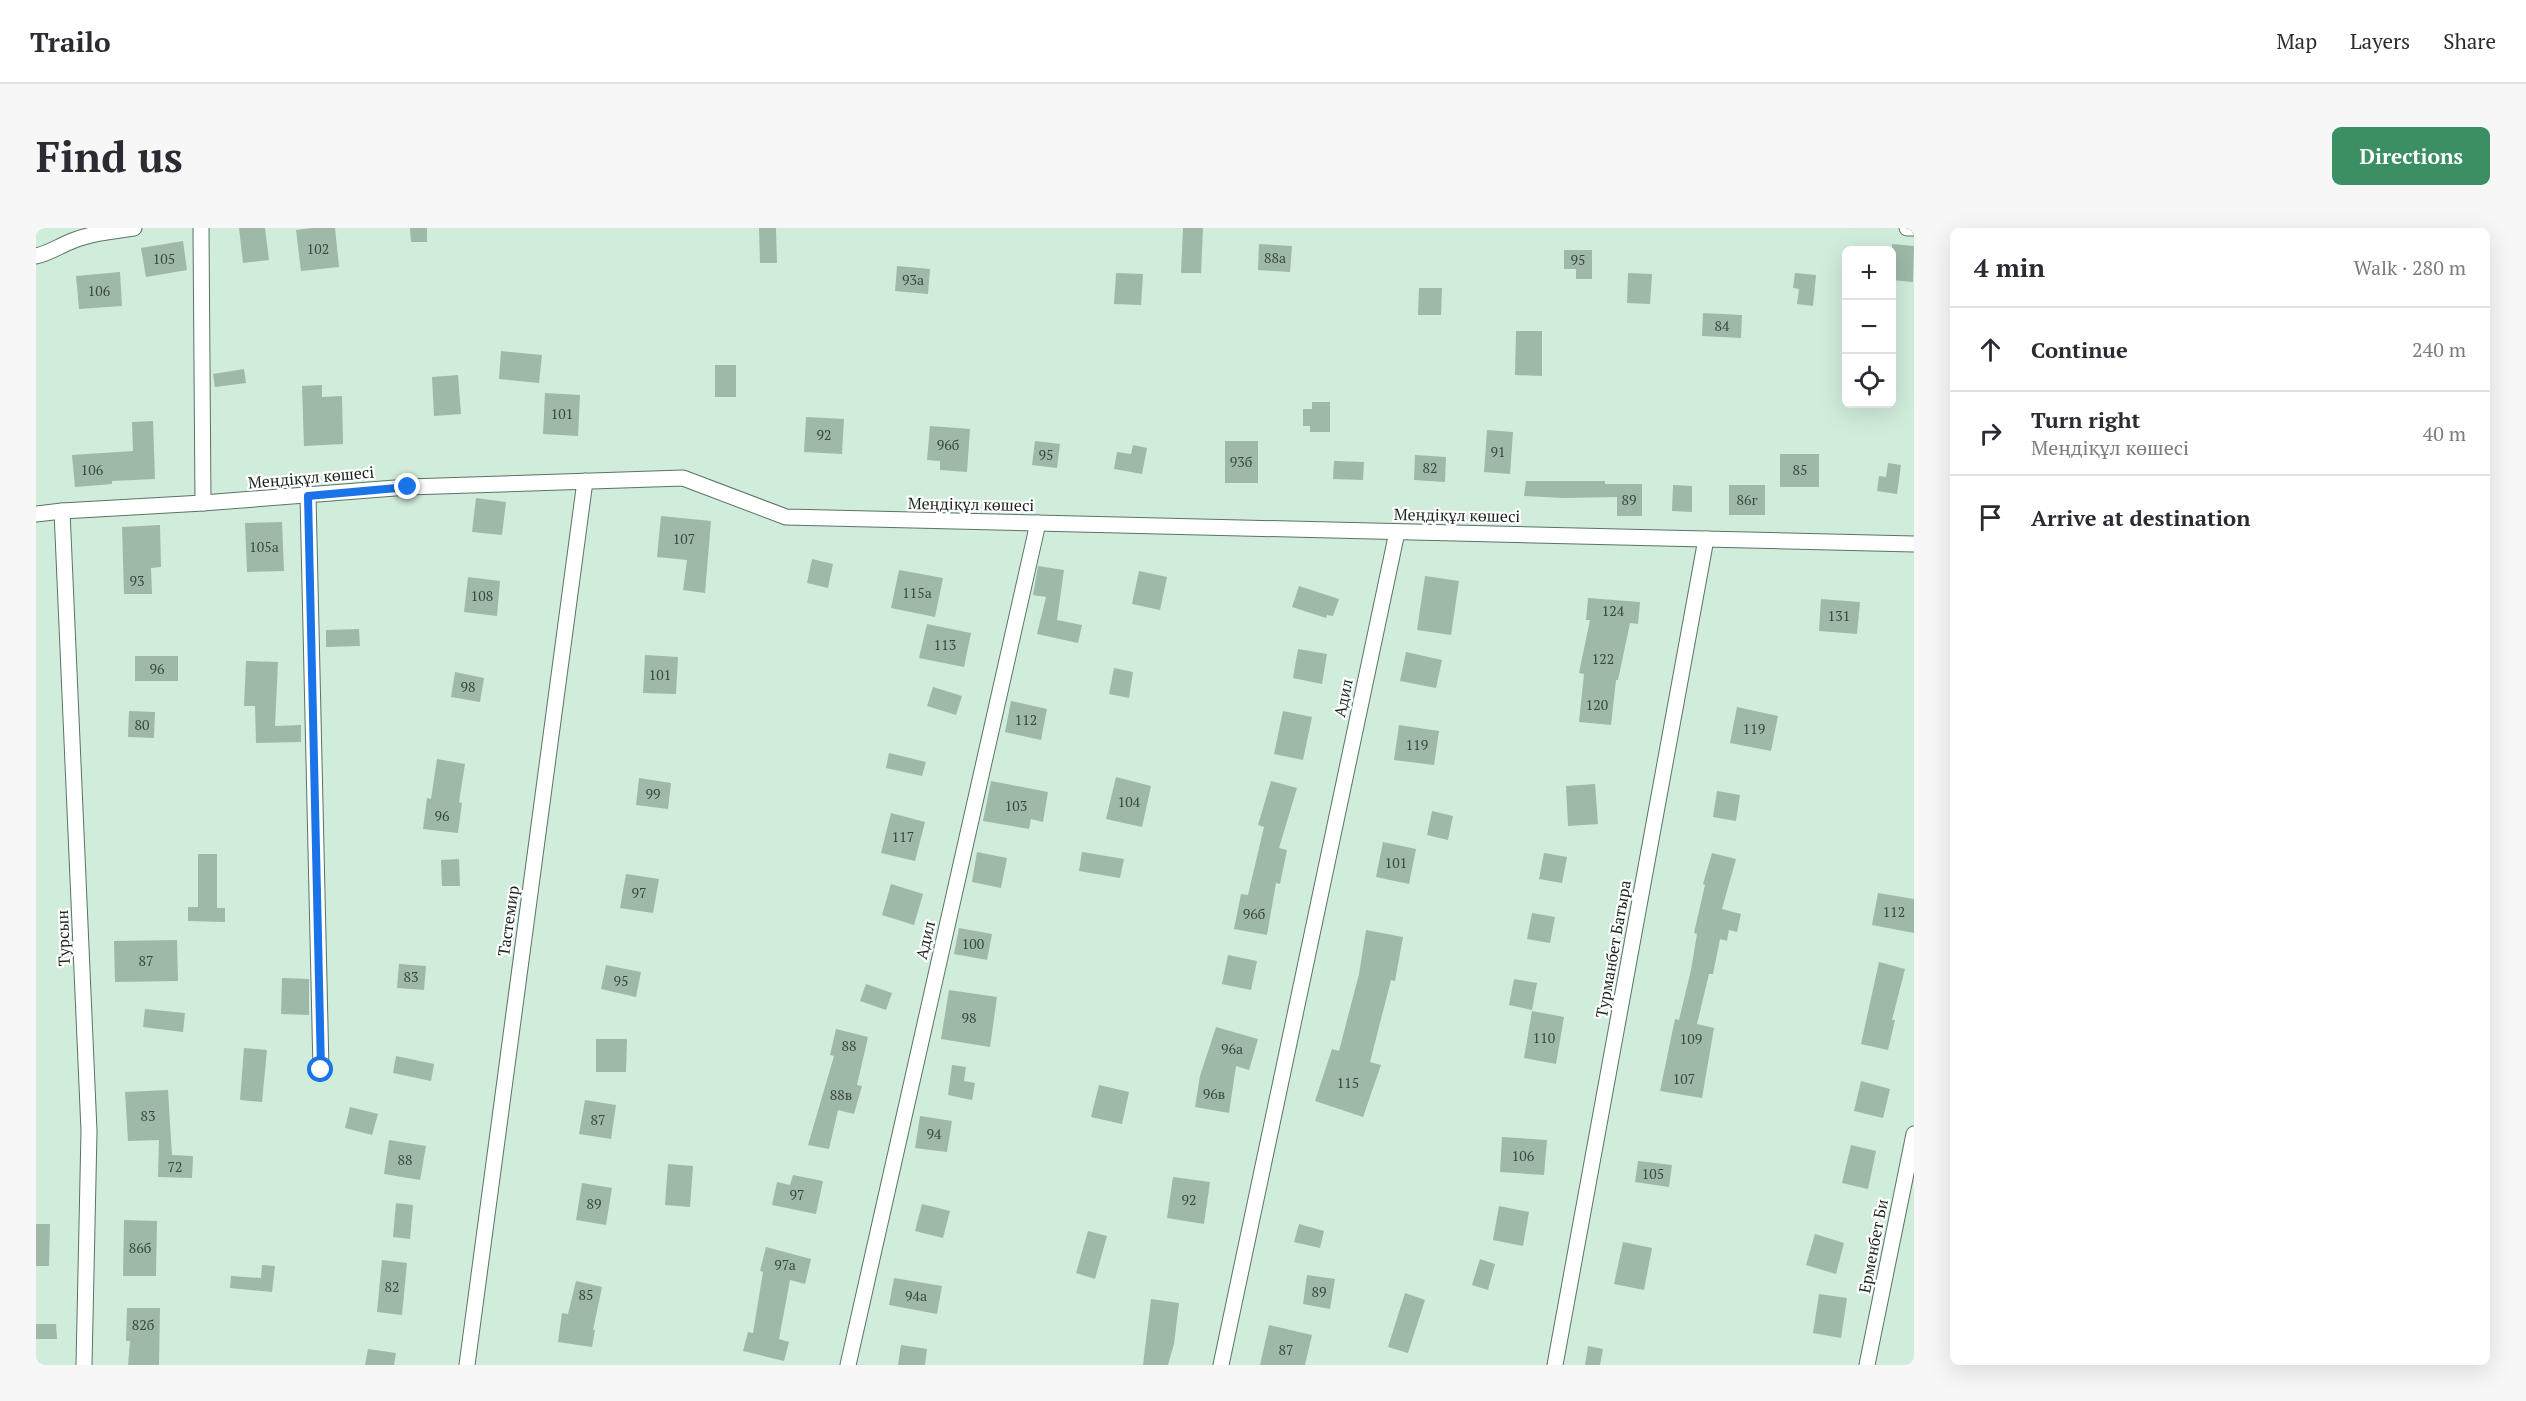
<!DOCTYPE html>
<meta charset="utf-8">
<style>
:root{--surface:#fff;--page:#f7f7f7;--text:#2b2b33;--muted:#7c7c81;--line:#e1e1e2;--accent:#3b8f62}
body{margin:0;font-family:"PT Serif",serif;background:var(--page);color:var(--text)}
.controls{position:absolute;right:18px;top:18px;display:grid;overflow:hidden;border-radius:9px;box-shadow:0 6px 24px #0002}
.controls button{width:54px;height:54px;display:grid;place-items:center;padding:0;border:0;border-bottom:2px solid var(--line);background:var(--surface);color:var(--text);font:30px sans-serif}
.stop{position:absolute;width:18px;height:18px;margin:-14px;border:4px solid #1a73e8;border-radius:50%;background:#fff}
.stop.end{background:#1a73e8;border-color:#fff;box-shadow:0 2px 6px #0008}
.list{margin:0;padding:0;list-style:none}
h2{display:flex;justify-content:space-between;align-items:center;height:78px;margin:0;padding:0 24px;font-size:26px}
h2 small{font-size:20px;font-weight:400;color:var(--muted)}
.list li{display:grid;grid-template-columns:39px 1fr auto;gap:18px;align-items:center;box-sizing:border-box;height:84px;padding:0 24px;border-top:2px solid var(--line)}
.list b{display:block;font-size:22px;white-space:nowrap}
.list p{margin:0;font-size:20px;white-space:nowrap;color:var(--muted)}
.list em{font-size:20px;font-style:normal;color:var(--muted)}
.icon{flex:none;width:33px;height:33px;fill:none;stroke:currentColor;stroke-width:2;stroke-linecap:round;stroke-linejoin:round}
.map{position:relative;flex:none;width:1878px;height:1137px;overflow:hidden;border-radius:9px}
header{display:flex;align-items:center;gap:36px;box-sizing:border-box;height:84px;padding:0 30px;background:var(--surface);border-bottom:2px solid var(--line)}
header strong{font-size:28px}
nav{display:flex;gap:33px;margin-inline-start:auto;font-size:21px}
.intro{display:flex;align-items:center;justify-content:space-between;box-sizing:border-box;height:144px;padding:0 36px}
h1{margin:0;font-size:42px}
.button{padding:15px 27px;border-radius:9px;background:var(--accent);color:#fff;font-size:21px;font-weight:700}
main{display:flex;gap:36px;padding:0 36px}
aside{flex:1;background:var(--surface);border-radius:9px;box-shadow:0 6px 24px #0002}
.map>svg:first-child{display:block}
</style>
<header>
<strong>Trailo</strong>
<nav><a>Map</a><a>Layers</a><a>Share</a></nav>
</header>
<div class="intro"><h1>Find us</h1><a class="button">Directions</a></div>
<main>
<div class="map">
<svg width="1878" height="1137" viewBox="0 0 1878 1137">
<rect width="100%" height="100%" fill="#d0ecda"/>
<g fill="#9eb9a7">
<polygon points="203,0 229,0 233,32 207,35"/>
<polygon points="276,0 299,0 303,39 265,43 260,2"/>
<polygon points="374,0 391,0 391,14 375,14"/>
<polygon points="723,0 740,0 741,35 724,35"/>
<polygon points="1147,0 1167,0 1165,45 1145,45"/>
<polygon points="147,13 151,42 110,49 105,20"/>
<polygon points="1223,16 1256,18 1254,44 1222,42"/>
<polygon points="1856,16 1878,18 1877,54 1856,52"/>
<polygon points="1528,22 1556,22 1556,51 1540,51 1540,41 1528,41"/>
<polygon points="861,38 894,41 892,66 859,63"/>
<polygon points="84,44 86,78 43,81 40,48"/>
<polygon points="1080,45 1107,46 1105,77 1078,76"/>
<polygon points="1592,45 1616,46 1614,76 1591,75"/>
<polygon points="1759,45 1780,47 1777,78 1761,76 1763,61 1757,60"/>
<polygon points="1383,60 1406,60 1405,87 1382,87"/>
<polygon points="1667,85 1706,87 1705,110 1666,108"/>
<polygon points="1480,103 1506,103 1506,148 1479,147"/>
<polygon points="465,123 506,127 503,155 463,151"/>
<rect x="679" y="137" width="21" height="32"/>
<polygon points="208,141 210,155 179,159 177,146"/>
<polygon points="422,147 425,186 398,188 396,149"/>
<polygon points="286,157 286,169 306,168 307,216 268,218 266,158"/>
<polygon points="509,165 544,167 542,208 507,206"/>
<polygon points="1276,174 1294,174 1294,204 1274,204 1274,198 1267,198 1267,181 1276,181"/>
<polygon points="770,189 808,191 806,226 768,224"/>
<polygon points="117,193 119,251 76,253 76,256 39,259 36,227 97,223 96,194"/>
<polygon points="894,198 934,201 931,244 904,242 904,233 891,232"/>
<polygon points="1451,202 1477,204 1474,246 1448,244"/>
<polygon points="999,213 1024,216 1021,240 996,237"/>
<rect x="1189" y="213" width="33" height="42"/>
<polygon points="1097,217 1111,220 1106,246 1078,241 1081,224 1095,226"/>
<rect x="1744" y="226" width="39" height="33"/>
<polygon points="1379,227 1410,229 1409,254 1378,252"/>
<polygon points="1298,233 1328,234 1327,252 1297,251"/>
<polygon points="1852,235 1865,237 1861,266 1841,263 1843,248 1850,249"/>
<polygon points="1490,253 1569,253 1569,256 1606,256 1606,288 1581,288 1581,269 1528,270 1488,268"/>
<polygon points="1637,257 1656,258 1656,284 1636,283"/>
<rect x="1693" y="257" width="36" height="30"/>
<polygon points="440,270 470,274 466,307 436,304"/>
<polygon points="625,288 675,293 669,365 647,362 651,332 621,329"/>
<polygon points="246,294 248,343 211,344 209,295"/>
<polygon points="124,297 125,339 115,340 116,366 88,366 86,299"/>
<polygon points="776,331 797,336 792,360 771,355"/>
<polygon points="1002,338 1028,342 1021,392 1046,397 1042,415 1001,406 1010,369 997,367"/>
<polygon points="863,342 907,350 899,389 855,380"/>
<polygon points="1103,343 1131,349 1124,382 1096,376"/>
<polygon points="1389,348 1423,353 1415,407 1381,402"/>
<polygon points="432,349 464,353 461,388 428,384"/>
<polygon points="1263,358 1303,371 1297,388 1291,387 1290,390 1256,379"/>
<polygon points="1552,370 1604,374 1602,396 1594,395 1582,452 1580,452 1575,497 1543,494 1548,446 1543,445 1554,392 1550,392"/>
<polygon points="1785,371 1824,374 1821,406 1783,403"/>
<polygon points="891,396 935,405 928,439 883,430"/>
<polygon points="323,401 324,418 290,419 290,402"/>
<polygon points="1262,421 1291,426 1286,456 1257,450"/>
<polygon points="1370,424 1406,432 1400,460 1364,453"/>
<polygon points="609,427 642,429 640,466 607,465"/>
<rect x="99" y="428" width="43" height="25"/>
<polygon points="210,433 242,434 239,498 265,497 265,514 220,515 219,478 208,478"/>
<polygon points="1078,440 1097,444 1093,470 1073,466"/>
<polygon points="419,444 448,450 444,474 415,469"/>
<polygon points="897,459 926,468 920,487 891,478"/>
<polygon points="975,473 1011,481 1005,512 969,504"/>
<polygon points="1701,479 1742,488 1735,523 1694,515"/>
<polygon points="93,483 119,484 118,510 92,509"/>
<polygon points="1247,483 1276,489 1267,532 1238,526"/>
<polygon points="1363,497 1403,503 1398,537 1358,532"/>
<polygon points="853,525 890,534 886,548 850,540"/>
<polygon points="401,531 429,536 423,574 426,575 422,605 387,601 391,570 395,571"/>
<polygon points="1080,549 1115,558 1106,599 1070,591"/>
<polygon points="603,550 635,555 632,581 600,577"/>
<polygon points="955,553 1012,564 1007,594 995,591 993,601 947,593"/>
<polygon points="1235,553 1261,560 1243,620 1251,622 1244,656 1240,655 1231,707 1198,701 1205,666 1212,667 1228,599 1222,597"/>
<polygon points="1559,556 1562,596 1532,598 1530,558"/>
<polygon points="1681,563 1704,567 1700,593 1677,589"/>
<polygon points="1396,583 1417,588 1412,612 1391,607"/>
<polygon points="855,585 889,594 879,633 845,625"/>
<polygon points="1347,614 1380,621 1373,656 1340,649"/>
<polygon points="941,624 971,630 965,660 936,654"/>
<polygon points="1046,624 1088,631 1084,650 1043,643"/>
<polygon points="1508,625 1531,629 1526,655 1503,651"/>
<polygon points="1676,625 1700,631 1686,681 1705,686 1701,704 1693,702 1691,713 1684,711 1677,746 1673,746 1661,796 1678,800 1666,870 1624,863 1639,791 1643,792 1655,742 1661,706 1658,705 1669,657 1667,656"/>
<polygon points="162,626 181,626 181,680 189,680 189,694 152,693 152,679 162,679"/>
<polygon points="423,631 424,658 406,658 405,632"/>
<polygon points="590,646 623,651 617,685 584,680"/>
<polygon points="855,656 887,666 878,697 846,687"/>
<polygon points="1842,665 1878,671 1878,705 1836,697"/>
<polygon points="1496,685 1519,689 1514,715 1491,711"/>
<polygon points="923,700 956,706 951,732 918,726"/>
<polygon points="1330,702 1367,709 1359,753 1355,752 1334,834 1345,837 1327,889 1279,873 1296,821 1303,823 1323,746"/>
<polygon points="141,712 142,753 79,754 78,713"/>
<polygon points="1192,727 1221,733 1215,762 1186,756"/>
<polygon points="1843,734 1869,741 1856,792 1859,792 1852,822 1825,816"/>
<polygon points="363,736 390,738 388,762 361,760"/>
<polygon points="570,737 605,744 600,769 565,761"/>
<polygon points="246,750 273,751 273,787 245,786"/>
<polygon points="1478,751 1501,755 1496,782 1473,777"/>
<polygon points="830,756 856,765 850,782 824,773"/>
<polygon points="913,762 961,769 954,819 905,811"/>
<polygon points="109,781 149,785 147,804 107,799"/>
<polygon points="1496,783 1528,789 1520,836 1488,830"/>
<polygon points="1180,799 1222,811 1213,842 1200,838 1193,885 1159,879 1164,848"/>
<polygon points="800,801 832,809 821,857 826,858 818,886 802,882 793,921 772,917 798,828 794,827"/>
<polygon points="560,811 591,811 590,844 560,844"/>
<polygon points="208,820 231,822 226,874 204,872"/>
<polygon points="360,828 398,836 395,853 357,845"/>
<polygon points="916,837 930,839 928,853 939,855 936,872 912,867"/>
<polygon points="1825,853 1854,861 1847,890 1818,883"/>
<polygon points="1063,857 1093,864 1086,896 1055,889"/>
<polygon points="132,862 136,927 157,928 156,950 122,949 123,912 92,913 89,864"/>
<polygon points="549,872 580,877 575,911 543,906"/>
<polygon points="314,879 342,886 336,907 309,900"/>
<polygon points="884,888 916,893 911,924 879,920"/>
<polygon points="1466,909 1511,912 1508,947 1464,944"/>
<polygon points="353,912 390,918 384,952 348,946"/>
<polygon points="1815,917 1840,923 1832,961 1806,955"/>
<polygon points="1602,933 1636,937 1633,959 1599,954"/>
<polygon points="632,936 657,938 654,979 629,977"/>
<polygon points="757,947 787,953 780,986 736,977 741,954 754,957"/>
<polygon points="1137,949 1174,954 1168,996 1131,990"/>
<polygon points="546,955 576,960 570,997 540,992"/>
<polygon points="360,975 377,977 374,1011 357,1009"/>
<polygon points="886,976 914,983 907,1010 879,1003"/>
<polygon points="1463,978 1493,984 1487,1018 1457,1012"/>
<polygon points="88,992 121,993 120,1048 87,1048"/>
<polygon points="0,996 14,996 13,1038 0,1038"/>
<polygon points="1263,996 1288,1003 1284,1020 1258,1014"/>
<polygon points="1052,1003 1071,1008 1059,1051 1040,1045"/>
<polygon points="1779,1006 1808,1015 1800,1046 1770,1037"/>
<polygon points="1587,1014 1616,1020 1608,1062 1578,1056"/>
<polygon points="730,1019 775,1031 769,1056 754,1052 743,1111 753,1114 748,1133 707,1123 712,1104 717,1105 727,1044 724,1043"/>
<polygon points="1444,1031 1459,1036 1452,1062 1436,1057"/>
<polygon points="346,1032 371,1035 366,1087 341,1084"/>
<polygon points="226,1037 239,1038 236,1064 194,1060 195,1048 225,1050"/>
<polygon points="1271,1047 1299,1051 1294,1081 1267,1076"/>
<polygon points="858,1050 906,1058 901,1086 853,1077"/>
<polygon points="540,1053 566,1059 557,1102 559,1102 556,1119 522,1114 526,1085 532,1086"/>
<polygon points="1369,1065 1389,1072 1372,1125 1352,1119"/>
<polygon points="1783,1066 1811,1070 1805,1110 1777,1105"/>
<polygon points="1115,1071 1143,1075 1138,1116 1132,1137 1107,1137"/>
<polygon points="91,1080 124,1080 123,1137 92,1137 94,1113 90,1113"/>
<polygon points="0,1096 20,1096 21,1111 0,1111"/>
<polygon points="1233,1097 1276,1107 1269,1137 1224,1137"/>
<polygon points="865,1117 891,1121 889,1137 862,1137"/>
<polygon points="1552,1118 1567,1121 1564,1137 1549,1137"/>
<polygon points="332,1121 360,1125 358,1137 329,1137"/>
</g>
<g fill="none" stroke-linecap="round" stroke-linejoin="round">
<defs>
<g id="minor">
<polyline points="165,0 167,275"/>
<polyline points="1871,0 1878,0"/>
<path d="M0,28c14,-3 23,-10 36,-15 20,-8 41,-10 62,-13"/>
<polyline points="272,268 285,842"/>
<polyline points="26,283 53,903 48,1137"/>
<polyline points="0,286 26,283 167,275 372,259 647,250 750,289 1878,316"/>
<polyline points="431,1137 549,253"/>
<polyline points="812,1137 1002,295"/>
<polyline points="1185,1137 1361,304"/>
<polyline points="1519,1137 1670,311"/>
<polyline points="1831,1137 1878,906"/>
</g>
</defs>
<use href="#minor" stroke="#5a7464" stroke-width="17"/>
<use href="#minor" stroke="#fff" stroke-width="15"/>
</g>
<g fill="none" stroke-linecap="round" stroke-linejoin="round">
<polyline stroke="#1a73e8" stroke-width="8" points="285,842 272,268 372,259"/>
</g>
<g text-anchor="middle" stroke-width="4.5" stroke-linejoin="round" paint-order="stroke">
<g font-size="14" fill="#3a4940">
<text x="282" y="26">102</text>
<text x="1239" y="35">88а</text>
<text x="128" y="36">105</text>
<text x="1542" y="37">95</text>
<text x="877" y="57">93а</text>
<text x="63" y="68">106</text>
<text x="1686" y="103">84</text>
<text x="526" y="191">101</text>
<text x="788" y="212">92</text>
<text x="912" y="222">96б</text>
<text x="1462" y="229">91</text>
<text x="1010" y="232">95</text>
<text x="1205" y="239">93б</text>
<text x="1394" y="245">82</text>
<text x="56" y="247">106</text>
<text x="1764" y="247">85</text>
<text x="1593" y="277">89</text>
<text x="1711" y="277">86г</text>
<text x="648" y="316">107</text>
<text x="228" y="324">105а</text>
<text x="101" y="358">93</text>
<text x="881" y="370">115а</text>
<text x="446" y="373">108</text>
<text x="1577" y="388">124</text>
<text x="1803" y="393">131</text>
<text x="909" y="422">113</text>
<text x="1567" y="436">122</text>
<text x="121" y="446">96</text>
<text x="624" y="452">101</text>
<text x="432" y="464">98</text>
<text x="1561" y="482">120</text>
<text x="990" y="497">112</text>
<text x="106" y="502">80</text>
<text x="1718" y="506">119</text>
<text x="1381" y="522">119</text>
<text x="617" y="571">99</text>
<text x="1093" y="579">104</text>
<text x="980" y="583">103</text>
<text x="406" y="593">96</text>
<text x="867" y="614">117</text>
<text x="1360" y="640">101</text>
<text x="603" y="670">97</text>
<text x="1858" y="689">112</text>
<text x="1218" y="691">96б</text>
<text x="937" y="721">100</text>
<text x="110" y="738">87</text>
<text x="375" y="754">83</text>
<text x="585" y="758">95</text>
<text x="933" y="795">98</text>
<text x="1508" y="815">110</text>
<text x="1655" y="816">109</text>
<text x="813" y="823">88</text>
<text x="1196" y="826">96а</text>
<text x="1648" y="856">107</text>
<text x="1312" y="860">115</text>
<text x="1178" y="871">96в</text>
<text x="805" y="872">88в</text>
<text x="112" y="893">83</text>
<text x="562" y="897">87</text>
<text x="898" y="911">94</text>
<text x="1487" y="933">106</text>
<text x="369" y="937">88</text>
<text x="139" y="944">72</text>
<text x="1617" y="951">105</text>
<text x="761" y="972">97</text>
<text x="1153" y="977">92</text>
<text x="558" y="981">89</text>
<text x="104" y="1025">86б</text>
<text x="749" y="1042">97а</text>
<text x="356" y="1064">82</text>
<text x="1283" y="1069">89</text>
<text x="550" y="1072">85</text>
<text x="880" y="1073">94а</text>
<text x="107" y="1102">82б</text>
<text x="1250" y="1127">87</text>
</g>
<g font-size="16" fill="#19241d" stroke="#fff">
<text transform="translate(275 249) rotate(-5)" y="6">Меңдіқұл көшесі</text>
<text transform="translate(935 276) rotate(1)" y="6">Меңдіқұл көшесі</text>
<text transform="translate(1421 287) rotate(1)" y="6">Меңдіқұл көшесі</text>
<text transform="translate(1307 470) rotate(-78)" y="6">Адил</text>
<text transform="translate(472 693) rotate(-82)" y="6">Тастемир</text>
<text transform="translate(27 710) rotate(-92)" y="6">Турсын</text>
<text transform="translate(889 712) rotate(-77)" y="6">Адил</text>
<text transform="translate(1577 721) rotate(-80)" y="6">Турманбет Батыра</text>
<text transform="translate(1837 1018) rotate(-79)" y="6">Ерменбет Би</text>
</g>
</g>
</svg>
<div class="controls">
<button>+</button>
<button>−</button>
<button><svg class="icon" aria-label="locate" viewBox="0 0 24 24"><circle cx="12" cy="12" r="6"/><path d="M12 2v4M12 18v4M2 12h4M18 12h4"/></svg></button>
</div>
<div class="stop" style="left:285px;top:842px"></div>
<div class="stop end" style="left:372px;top:259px"></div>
</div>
<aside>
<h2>4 min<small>Walk · 280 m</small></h2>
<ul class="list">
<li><svg class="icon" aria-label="ahead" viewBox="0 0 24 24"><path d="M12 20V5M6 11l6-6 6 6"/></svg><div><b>Continue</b></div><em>240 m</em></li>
<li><svg class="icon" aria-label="right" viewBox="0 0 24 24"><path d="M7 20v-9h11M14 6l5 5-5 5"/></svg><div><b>Turn right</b><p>Меңдіқұл көшесі</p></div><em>40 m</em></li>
<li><svg class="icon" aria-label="arrive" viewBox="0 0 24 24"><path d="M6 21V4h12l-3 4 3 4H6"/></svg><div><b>Arrive at destination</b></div></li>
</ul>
</aside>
</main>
